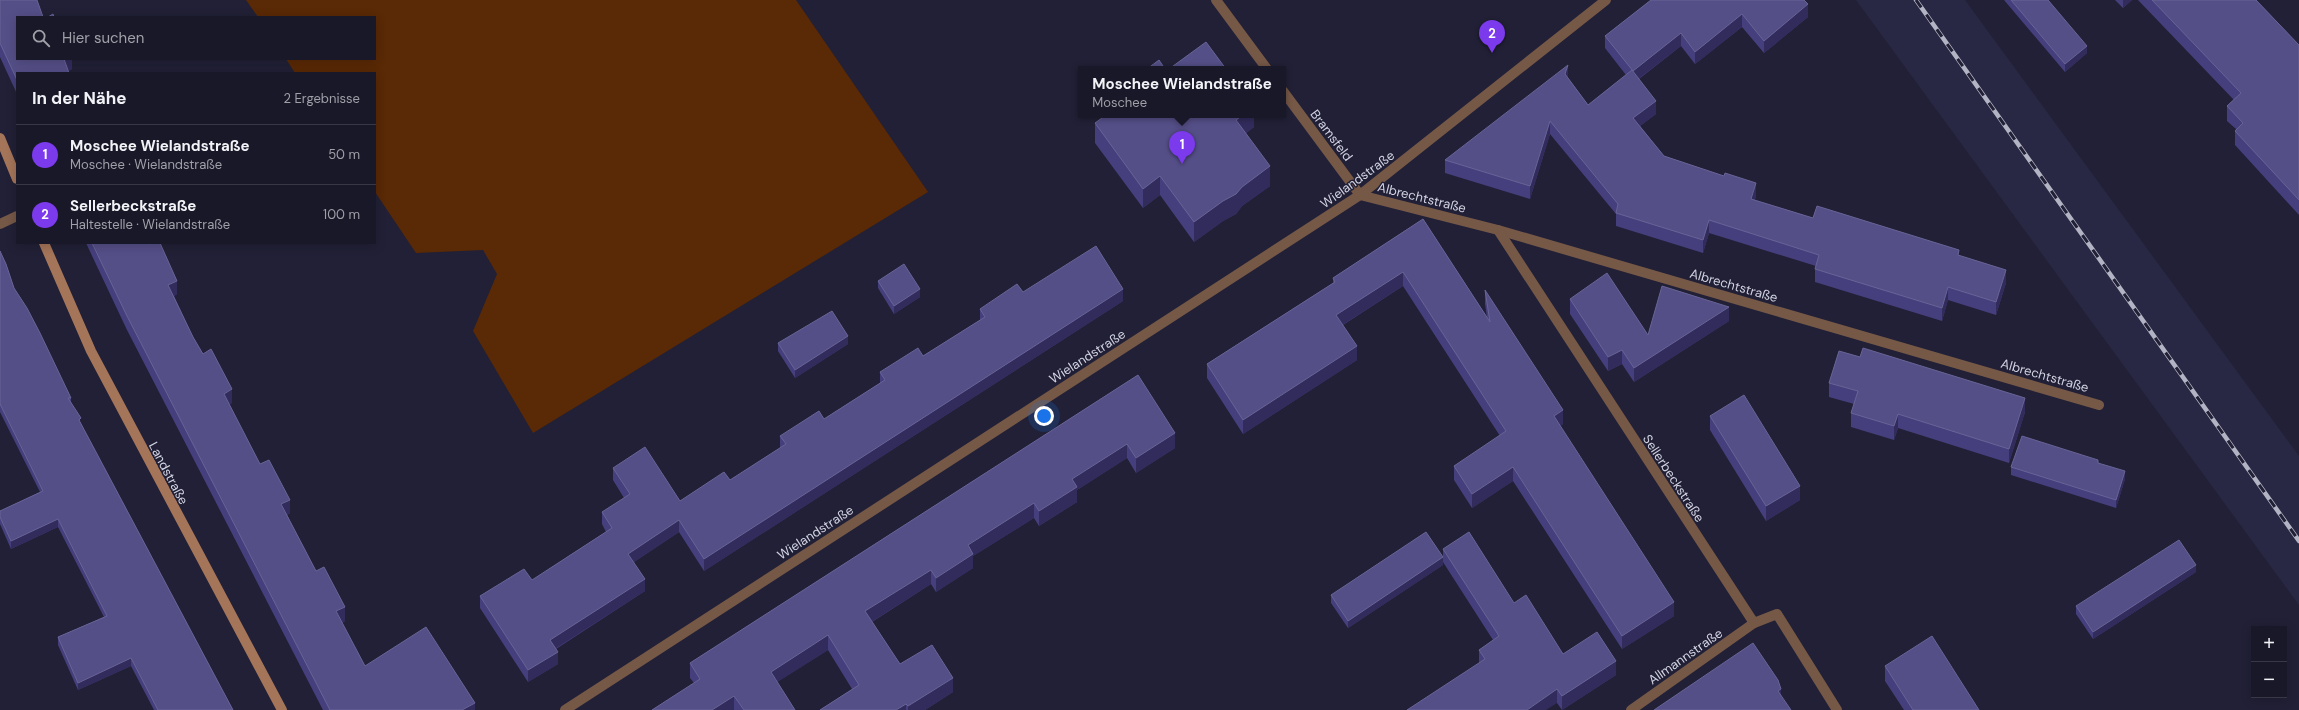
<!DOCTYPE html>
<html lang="de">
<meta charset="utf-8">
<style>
:root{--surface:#191828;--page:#222130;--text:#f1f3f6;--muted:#9fa0a8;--line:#373745;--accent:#7c3aed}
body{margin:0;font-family:"DM Sans",sans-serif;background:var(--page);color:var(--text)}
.controls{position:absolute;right:12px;bottom:12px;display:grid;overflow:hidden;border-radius:0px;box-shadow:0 2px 10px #0003}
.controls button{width:36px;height:36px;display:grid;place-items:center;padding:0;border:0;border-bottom:1px solid var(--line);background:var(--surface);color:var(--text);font:20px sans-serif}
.you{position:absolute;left:1044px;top:416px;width:14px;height:14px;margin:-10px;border:3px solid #fff;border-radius:50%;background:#1a73e8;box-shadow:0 0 0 6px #1a73e833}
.badge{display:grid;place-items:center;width:26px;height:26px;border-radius:50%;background:var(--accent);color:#fff;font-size:13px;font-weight:700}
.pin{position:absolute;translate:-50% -33px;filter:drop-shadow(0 1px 2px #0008)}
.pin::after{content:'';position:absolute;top:21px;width:14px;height:12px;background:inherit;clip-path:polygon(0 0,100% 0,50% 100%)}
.popup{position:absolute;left:1078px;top:66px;width:208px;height:52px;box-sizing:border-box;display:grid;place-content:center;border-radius:0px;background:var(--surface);filter:drop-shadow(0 1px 3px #0005);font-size:13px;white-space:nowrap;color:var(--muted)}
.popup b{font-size:15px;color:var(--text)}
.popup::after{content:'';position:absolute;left:50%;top:100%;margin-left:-8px;border:8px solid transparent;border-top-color:var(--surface)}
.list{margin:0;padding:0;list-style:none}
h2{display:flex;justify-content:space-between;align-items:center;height:52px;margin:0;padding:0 16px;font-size:17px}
h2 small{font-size:13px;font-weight:400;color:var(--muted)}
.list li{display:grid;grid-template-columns:26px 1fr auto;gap:12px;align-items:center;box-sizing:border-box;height:60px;padding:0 16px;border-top:1px solid var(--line)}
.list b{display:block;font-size:15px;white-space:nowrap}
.list p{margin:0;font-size:13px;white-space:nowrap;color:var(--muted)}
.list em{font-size:13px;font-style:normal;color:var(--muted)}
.icon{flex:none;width:22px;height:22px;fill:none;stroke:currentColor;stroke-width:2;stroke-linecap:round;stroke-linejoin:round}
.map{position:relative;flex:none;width:2299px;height:710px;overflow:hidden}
.search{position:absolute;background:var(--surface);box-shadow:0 2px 10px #0003;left:16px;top:16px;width:360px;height:44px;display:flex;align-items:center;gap:10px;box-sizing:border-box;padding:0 14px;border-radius:0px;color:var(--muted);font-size:15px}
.panel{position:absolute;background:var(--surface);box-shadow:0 2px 10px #0003;left:16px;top:72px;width:360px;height:172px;border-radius:0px}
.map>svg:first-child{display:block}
</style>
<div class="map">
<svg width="2299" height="710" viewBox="0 0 2299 710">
<rect width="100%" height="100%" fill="#212036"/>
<polygon fill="#292844" points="1856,0 1965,0 2299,456 2299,605"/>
<polygon fill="#5a2905" points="246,0 796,0 928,192 533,433 473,331 497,274 483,250 416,253 375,192 375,73 295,73 286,59 375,59 375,17 258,17"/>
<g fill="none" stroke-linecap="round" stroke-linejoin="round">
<polyline stroke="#765847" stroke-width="10" points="1498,230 2099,405"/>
<g stroke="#765847" stroke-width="10">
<polyline points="1216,0 1267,69"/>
<polyline points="1283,91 1360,195"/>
<polyline points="1360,195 1498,230 1754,623 1777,614 1837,710"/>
<polyline points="0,224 17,216"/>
<polyline points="565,710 1360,195 1606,0"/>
<polyline points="1631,710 1754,623"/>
</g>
<g stroke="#a57559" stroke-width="10">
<polyline points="0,138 17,179"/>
<polyline points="44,243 91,351 282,710"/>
</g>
<defs>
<polyline id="rail" points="1916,0 2299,541"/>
</defs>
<use href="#rail" stroke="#b2b3c3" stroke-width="4.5"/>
<use href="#rail" stroke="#212036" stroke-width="3" stroke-dasharray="9" stroke-linecap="butt"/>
</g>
<g fill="#463f7d">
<polygon points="0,0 17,17 72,59 72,69 68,71 17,73 17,94 0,57"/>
<polygon points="1651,0 1808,17 1764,53 1742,27 1695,64 1681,46 1639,79 1656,114 1640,126 1664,156 1756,195 1755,200 1813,218 1959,256 2006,283 1996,315 1948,300 1942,321 1815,282 1815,269 1816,266 1709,233 1703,253 1616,226 1616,214 1550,134 1530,199 1445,173 1445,160 1568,78 1588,105 1626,75 1605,48 1605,36"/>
<polygon points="2004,0 2048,0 2087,53 2065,72"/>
<polygon points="2115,0 2132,0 2123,8"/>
<polygon points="2138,0 2256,0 2299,45 2299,215 2235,145 2235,131 2236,129 2227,121 2227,106 2234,100"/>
<polygon points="1254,115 1254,127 1246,133 1270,186 1242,206 1236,214 1223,221 1194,242 1160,195 1143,208 1095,143 1095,123"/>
<polygon points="1423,219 1487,317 1485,304 1485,290 1563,424 1560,426 1674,616 1622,649 1513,481 1472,508 1454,480 1454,466 1500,436 1403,286 1343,325 1357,360 1243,434 1207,378 1207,364 1333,283 1333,278"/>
<polygon points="86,243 149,243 177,294 174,296 193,337 232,403 229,404 260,464 290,513 287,515 316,571 345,621 342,623 365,666 475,710 323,710 127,330"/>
<polygon points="0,251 14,288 71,398 71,402 81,424 233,710 154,710 131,666 78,690 58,645 58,637 104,617 58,527 11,549 0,524 0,511 40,492 0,412"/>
<polygon points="878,281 920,297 894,314 878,288"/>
<polygon points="1023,292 1123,301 704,571 679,532 634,562 645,591 556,649 558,664 528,682 480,608 480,596 532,580 606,532 602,524 602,512 624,498 613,480 613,468 680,501 730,480 780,448 780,436 824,419 880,383 880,372 923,356 980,320 980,309"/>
<polygon points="1570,299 1648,335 1729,321 1634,382 1622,364 1608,371 1570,314"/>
<polygon points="778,343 848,344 795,378 778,351"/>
<polygon points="1138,375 1175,448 1136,473 1127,458 1077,490 1077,502 1039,526 1034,518 973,556 973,568 936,592 931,584 872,622 900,664 953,692 925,710 820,710 852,689 828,650 777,682 795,710 652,710 694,683 690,678 690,663"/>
<polygon points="1829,383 2025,412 2009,463 1898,428 1894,440 1851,427 1851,413 1854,404 1829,397"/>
<polygon points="1710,416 1800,500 1766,521 1710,430"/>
<polygon points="2098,463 2125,479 2116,508 2011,475 2011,467"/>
<polygon points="1443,549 1514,603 1563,654 1616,675 1562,710 1557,703 1479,663 1479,650 1493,640 1443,562 1443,565 1348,628 1331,603 1331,595 1443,557"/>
<polygon points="2196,572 2093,639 2076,614 2076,606"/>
<polygon points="1885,666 1979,710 1904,710 1885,681"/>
</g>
<g fill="#312c5c">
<polygon points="2123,0 2132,0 2123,8"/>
<polygon points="1808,4 1808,17 1764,53 1764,41"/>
<polygon points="1742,14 1742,27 1695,64 1695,52"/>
<polygon points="1681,33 1681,46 1633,83 1633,71"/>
<polygon points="2087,46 2087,53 2065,72 2065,64"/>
<polygon points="63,59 72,59 72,69 63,73"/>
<polygon points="1568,65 1568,78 1565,74"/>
<polygon points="1656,101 1656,114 1633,131 1633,118"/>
<polygon points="1243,115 1254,115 1254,127 1236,140 1236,120"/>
<polygon points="1550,121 1550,134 1530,199 1530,186"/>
<polygon points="1270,166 1270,186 1242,206 1236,214 1223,221 1194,242 1194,222"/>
<polygon points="1160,176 1160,195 1143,208 1143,189"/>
<polygon points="1756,183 1756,195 1751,212 1751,199"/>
<polygon points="1709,220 1709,233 1703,253 1703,240"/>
<polygon points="2006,270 2006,283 1996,315 1996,302"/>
<polygon points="1403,272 1403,286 1336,329 1336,315"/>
<polygon points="177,281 177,294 168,299 168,285"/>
<polygon points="1948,287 1948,300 1942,321 1942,308"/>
<polygon points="920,289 920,297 894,314 894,306"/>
<polygon points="1123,289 1123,301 704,571 704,559"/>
<polygon points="1729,307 1729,321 1634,382 1634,368"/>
<polygon points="848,336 848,344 795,378 795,370"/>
<polygon points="1357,346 1357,360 1243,434 1243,420"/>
<polygon points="1622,350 1622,364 1608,371 1608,357"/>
<polygon points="232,389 232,403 224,408 224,394"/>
<polygon points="2025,398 2025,412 2009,463 2009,449"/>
<polygon points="1563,410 1563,424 1554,430 1554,416"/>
<polygon points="1898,414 1898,428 1894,440 1894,426"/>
<polygon points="1175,433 1175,448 1136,473 1136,458"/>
<polygon points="1127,444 1127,458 1077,490 1077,502 1039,526 1039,511 1072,479"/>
<polygon points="1513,467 1513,481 1472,508 1472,494"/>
<polygon points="2125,471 2125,479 2116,508 2116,500"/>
<polygon points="1800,486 1800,500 1766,521 1766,506"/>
<polygon points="290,500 290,513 281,518 281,504"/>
<polygon points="1034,503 1034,518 973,556 973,568 936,592 936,578 968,545"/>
<polygon points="58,519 58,527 11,549 11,541"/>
<polygon points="679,520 679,532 628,566 628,554"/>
<polygon points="1443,557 1443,565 1348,628 1348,621"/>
<polygon points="2196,565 2196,572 2093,639 2093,632"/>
<polygon points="931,570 931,584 865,626 865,611"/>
<polygon points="645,579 645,591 550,652 550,640"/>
<polygon points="1674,602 1674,616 1622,649 1622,636"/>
<polygon points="345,607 345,621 336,625 336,611"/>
<polygon points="828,635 828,650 771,686 771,672"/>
<polygon points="558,652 558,664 528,682 528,670"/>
<polygon points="131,658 131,666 78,690 78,683"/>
<polygon points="1616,661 1616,675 1562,710 1562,696"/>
<polygon points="953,678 953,692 925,710 908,710 908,706"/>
<polygon points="1557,689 1557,703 1546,710 1527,710"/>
<polygon points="1781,689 1781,702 1778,691"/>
<polygon points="734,696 734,710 712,710"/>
<polygon points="475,703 475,710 462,710"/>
<polygon points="906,704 906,710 896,710"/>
</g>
<g fill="#554f88" stroke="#686496">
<polygon points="0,0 37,0 43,17 17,17 17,59 64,59 69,73 17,73 17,80 0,43"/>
<polygon points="1651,0 1804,0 1808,4 1764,41 1742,14 1695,52 1681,33 1633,71 1605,36"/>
<polygon points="2011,0 2048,0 2087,46 2065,64"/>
<polygon points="2152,0 2256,0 2299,45 2299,200 2235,131 2243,123 2227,106 2241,93"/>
<polygon points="53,14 54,17 48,17"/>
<polygon points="1206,42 1226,69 1169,69"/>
<polygon points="1159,60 1165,69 1147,69"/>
<polygon points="1568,65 1565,74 1588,105 1632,70 1656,101 1633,118 1664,156 1724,176 1725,173 1756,183 1751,199 1813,218 1817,206 1959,250 1958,255 2006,270 1996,302 1948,287 1942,308 1815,269 1819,255 1709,220 1703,240 1616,213 1618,204 1550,121 1530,186 1445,160"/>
<polygon points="1106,115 1243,115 1236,120 1270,166 1242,187 1236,194 1223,201 1194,222 1160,176 1143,189 1095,123"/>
<polygon points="1423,219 1490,322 1485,290 1563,410 1554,416 1674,602 1622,636 1513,467 1472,494 1454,466 1506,431 1403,272 1336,315 1357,346 1243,420 1207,364 1335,282 1333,278"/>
<polygon points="92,243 149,243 149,244 152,243 160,243 177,281 168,285 193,337 203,354 211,349 232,389 224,394 260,464 269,460 290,500 281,504 316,571 324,567 345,607 336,611 365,666 426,627 475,703 462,710 330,710 127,316"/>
<polygon points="1096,246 1123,289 704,559 679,520 628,554 645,579 550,640 558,652 528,670 480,596 524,569 532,580 612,528 602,512 630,494 613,468 645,447 680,501 724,472 730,480 786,444 780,436 819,411 824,419 885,380 880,372 918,348 923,356 985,317 980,309 1017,284 1023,292"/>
<polygon points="0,251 6,264 14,288 27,308 40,333 71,398 68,398 81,418 79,420 233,710 158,710 131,658 78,683 58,637 107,616 58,519 11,541 0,517 0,511 43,491 0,404 0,405"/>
<polygon points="904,264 920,289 894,306 878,281"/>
<polygon points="1607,273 1648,335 1662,286 1729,307 1634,368 1622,350 1608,357 1570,299"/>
<polygon points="832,311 848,336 795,370 778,343"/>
<polygon points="1863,348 2025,398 2009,449 1898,414 1894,426 1851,413 1858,391 1829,383 1839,351 1860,357"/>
<polygon points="1138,375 1175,433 1136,458 1127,444 1072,479 1077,487 1039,511 1034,503 968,545 973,554 936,578 931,570 865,611 900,664 932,645 953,678 908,706 906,704 896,710 820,710 859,685 828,635 771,672 795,710 744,710 734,696 712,710 652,710 700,679 690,663"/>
<polygon points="1744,395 1800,486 1766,506 1710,416"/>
<polygon points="2022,436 2098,460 2098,463 2125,471 2116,500 2011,467"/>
<polygon points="1426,532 1443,557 1348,621 1331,595"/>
<polygon points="1469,532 1514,603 1526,595 1563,654 1597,632 1616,661 1562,696 1557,689 1527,710 1407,710 1485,659 1479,650 1499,636 1443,549"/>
<polygon points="2179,540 2196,565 2093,632 2076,606"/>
<polygon points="1932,636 1979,710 1913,710 1885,666"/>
<polygon points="1753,643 1778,680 1781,689 1778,691 1791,710 1654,710"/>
</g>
<g text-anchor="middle" stroke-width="3" stroke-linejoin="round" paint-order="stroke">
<g font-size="13" fill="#d2d3e2" stroke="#212036">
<text transform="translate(1332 135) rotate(53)" y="5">Bramsfeld</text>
<text transform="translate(1357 179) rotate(-36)" y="5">Wielandstraße</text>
<text transform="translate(1422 197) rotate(14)" y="5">Albrechtstraße</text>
<text transform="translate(1734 285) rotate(16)" y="5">Albrechtstraße</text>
<text transform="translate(1087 356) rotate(-33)" y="5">Wielandstraße</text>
<text transform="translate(2045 375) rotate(16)" y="5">Albrechtstraße</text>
<text transform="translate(169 473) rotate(62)" y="5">Landstraße</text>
<text transform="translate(1674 478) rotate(57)" y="5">Sellerbeckstraße</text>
<text transform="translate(815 532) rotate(-33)" y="5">Wielandstraße</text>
<text transform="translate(1685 656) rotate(-35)" y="5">Allmannstraße</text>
</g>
</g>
</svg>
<div class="controls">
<button>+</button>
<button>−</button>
</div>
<div class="you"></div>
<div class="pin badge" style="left:1182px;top:164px">1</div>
<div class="popup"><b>Moschee Wielandstraße</b>Moschee</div>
<div class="pin badge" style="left:1492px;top:53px">2</div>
<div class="search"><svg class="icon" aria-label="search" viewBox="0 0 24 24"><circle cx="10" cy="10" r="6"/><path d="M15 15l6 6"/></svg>Hier suchen</div>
<section class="panel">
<h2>In der Nähe<small>2 Ergebnisse</small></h2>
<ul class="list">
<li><span class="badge">1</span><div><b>Moschee Wielandstraße</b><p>Moschee · Wielandstraße</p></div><em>50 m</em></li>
<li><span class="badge">2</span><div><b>Sellerbeckstraße</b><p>Haltestelle · Wielandstraße</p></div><em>100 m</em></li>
</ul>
</section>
</div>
